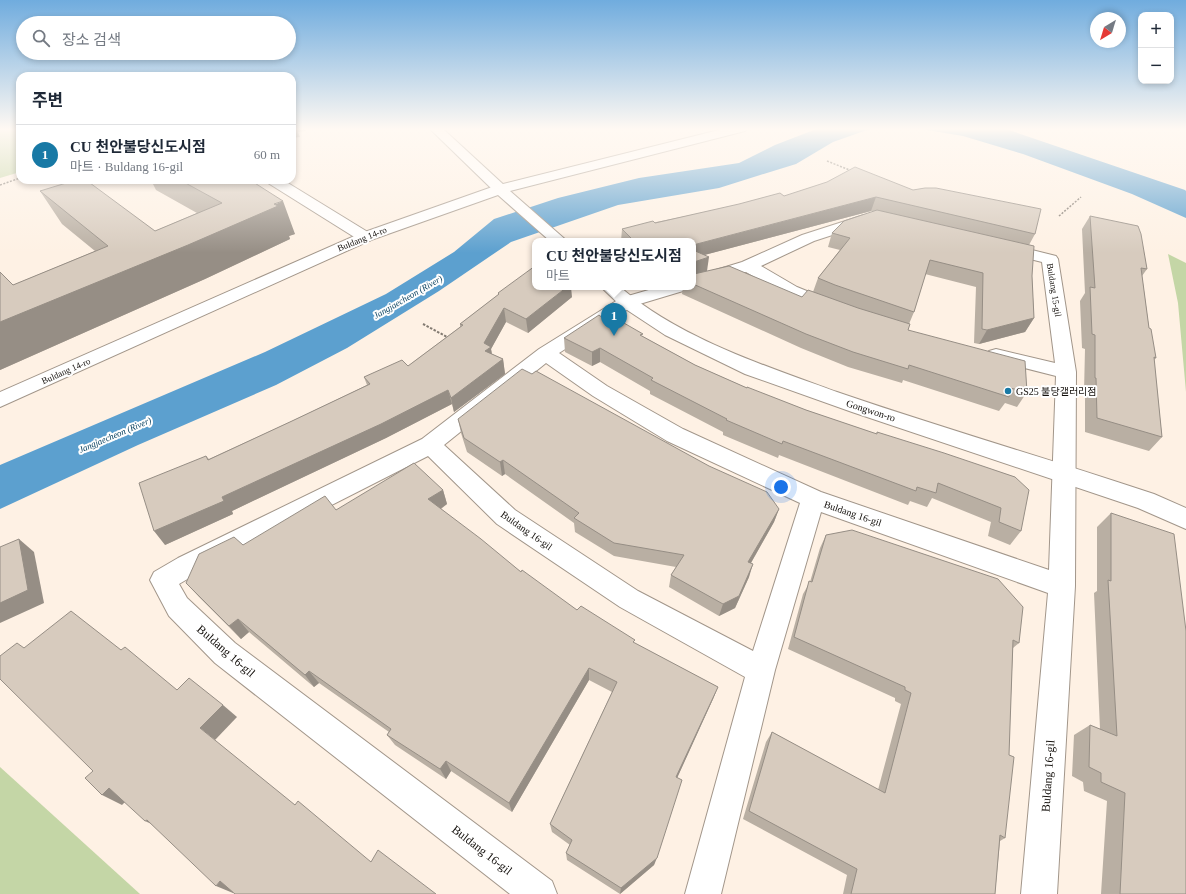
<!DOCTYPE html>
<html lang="ko">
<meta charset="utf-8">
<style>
:root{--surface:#fff;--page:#f2f2f3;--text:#1f2937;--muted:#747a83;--line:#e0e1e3;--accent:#1879a5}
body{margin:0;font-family:"Times New Roman","Noto Sans KR",serif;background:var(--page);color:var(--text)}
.controls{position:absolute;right:12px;top:12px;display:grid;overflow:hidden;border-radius:8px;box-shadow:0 2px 6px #0003}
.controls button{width:36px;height:36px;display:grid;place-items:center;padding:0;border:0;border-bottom:1px solid var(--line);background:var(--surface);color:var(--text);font:20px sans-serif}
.compass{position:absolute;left:1090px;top:12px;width:36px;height:36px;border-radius:50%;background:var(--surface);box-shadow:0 2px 6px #0003;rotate:218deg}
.you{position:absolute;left:781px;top:487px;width:14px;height:14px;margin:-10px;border:3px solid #fff;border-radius:50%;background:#1a73e8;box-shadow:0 0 0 6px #1a73e833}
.badge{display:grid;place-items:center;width:26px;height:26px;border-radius:50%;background:var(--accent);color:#fff;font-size:13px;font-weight:700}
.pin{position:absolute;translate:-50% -33px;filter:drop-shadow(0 1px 2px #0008)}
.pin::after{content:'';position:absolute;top:21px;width:14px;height:12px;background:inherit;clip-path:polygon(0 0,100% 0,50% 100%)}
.popup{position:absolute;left:532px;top:238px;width:164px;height:52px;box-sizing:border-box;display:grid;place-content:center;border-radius:8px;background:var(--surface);filter:drop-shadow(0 1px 3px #0005);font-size:13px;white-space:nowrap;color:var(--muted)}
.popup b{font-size:15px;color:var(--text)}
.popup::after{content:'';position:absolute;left:50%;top:100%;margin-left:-8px;border:8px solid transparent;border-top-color:var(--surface)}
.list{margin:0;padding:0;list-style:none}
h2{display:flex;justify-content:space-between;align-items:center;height:52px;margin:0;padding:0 16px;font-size:17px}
h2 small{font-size:13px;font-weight:400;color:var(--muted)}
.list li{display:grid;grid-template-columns:26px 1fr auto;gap:12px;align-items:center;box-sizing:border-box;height:60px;padding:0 16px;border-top:1px solid var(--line)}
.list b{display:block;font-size:15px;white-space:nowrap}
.list p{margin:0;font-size:13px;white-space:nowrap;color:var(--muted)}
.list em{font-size:13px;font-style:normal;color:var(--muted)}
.icon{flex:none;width:22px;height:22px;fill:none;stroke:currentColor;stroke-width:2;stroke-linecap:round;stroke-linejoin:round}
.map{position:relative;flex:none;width:1186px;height:894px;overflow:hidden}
.search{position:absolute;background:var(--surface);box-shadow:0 2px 6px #0003;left:16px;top:16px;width:280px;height:44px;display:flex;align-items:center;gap:10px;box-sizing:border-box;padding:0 14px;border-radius:22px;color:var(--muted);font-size:15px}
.panel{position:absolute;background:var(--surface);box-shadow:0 2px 6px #0003;left:16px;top:72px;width:280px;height:112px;border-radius:12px}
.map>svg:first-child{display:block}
</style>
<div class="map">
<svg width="1186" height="894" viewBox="0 0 1186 894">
<rect width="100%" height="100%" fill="#fef1e4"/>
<g fill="#c4d6a6">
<polygon points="0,128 20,128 20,172 0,178"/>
<polygon points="1168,254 1186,263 1186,392 1178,303"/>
<polygon points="0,767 140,894 0,894"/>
</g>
<polygon fill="#5ca0cf" points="819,128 1003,128 1185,190 1186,191 1186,218 1132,194 1023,154 963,136 921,129 885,128 867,130 833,142 796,164 757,176 719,188 618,205 511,242 439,291 347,348 276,385 138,445 0,509 0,465 265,352 386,294 454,252 494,219 558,198 639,178 739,163 775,145"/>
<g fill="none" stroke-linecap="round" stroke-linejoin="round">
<defs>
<g id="minor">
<polygon points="429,128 442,128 505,186 507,189 505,192 500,193 495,192"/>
<polygon points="266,180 283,180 371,234 373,237 371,240 365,242 359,240 268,183"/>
<polygon points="864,215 869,217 872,220 869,223 814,241 761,266 797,287 836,303 839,307 836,311 830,312 824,311 785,295 746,272 699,286 693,287 693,277 742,262 802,235"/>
<path d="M1004,243l52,13 2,3 18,113 -1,214 -18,308h-36l27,-301 -227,-81 -46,158 -54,224h-36l60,-217 -125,-70 -123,-83 -69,-68 -232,118 -17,10 8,14 48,45 317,238 5,13h-47l-295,-231 -46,-47 -19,-36 4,-8 24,-14 244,-119 117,-90 82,-51 38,-11h27l-3,4 -50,15 -74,47 48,33 76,43 138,63 228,78 7,-194 -67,-17 -3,-4 3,-4 7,-2 59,14 -13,-101 -44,-11 -2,-3 2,-3zM546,363l47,33 74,45 133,62 -47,148 -115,-60 -123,-81 -71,-65z"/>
</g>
<g id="tertiary">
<polygon points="727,128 747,128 745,131 510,191 567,241 550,241 498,195 371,240 0,407 0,392 359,234 495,186"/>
<path d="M601,287h19c59,51 145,79 217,105 105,36 212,67 317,102l32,14v21l-48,-21 -286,-96 -107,-38 -80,-39 -44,-29z"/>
</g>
</defs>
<use href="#minor" stroke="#a2968a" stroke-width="2"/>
<use href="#tertiary" stroke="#a2968a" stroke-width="2"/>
<g stroke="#827a71" stroke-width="1.5" stroke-dasharray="2 1.5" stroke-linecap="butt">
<polyline points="827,161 852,171"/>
<polyline points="0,185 20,178"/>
<polyline points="1059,216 1081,197"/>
</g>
<polyline stroke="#827a71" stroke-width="2" stroke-dasharray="2.5 1.5" stroke-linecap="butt" points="423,324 449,338"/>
<use href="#minor" fill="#fff" fill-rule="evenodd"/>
<use href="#tertiary" fill="#fff" fill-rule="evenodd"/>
</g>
<g fill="#b9afa3" fill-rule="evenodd">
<polygon points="151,180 250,180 295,234 289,236 290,239 205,279 0,370 0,272 13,285 95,251 62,224 40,191 155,231 197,213 156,190"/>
<path d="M913,190l122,44 -6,11 3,31 2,42 -9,14 -46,12 -5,-1 2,-56 -51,-13 -11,38 -5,12 -1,6 119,62 -10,15 -12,-4 -6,8 -96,-31 -1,3 -54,-16 -47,-19 -119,-54 1,-7h10v-46h-72l1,-12 162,-33zM871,211h3l-42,22 -4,14 12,3 -22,28 -5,14 -11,5 -95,-26 -3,-16z"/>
<polygon points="1090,216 1147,269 1142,276 1149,328 1156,358 1154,360 1162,437 1149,451 1085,432 1085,393 1084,392 1085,349 1082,348 1080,301 1085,293 1082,229"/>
<polygon points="498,293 572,297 528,333 506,322 491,349 492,354 503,359 505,374 454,412 452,404 386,438 232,511 233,514 165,545 206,456 209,459 292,421 367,385 364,377 408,366 460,327 460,324 498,295"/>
<polygon points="604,319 642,336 695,365 747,388 806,410 876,434 1015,477 1021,531 1010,545 988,536 991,522 932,498 927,507 910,501 908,505 779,455 778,458 723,435 723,432 650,394 650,391 600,362 592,366 565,352 564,338"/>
<polygon points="458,419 779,509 774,522 751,563 749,577 735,608 719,616 669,587 671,575 676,567 614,556 575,532 574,523 505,474 502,476 467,452 461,433"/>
<polygon points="443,490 447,504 441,509 521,572 577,610 634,643 718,687 713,699 677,778 654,865 620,894 567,860 566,853 570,845 552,832 550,824 612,692 589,680 512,812 451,771 446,779 395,745 387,735 389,732 319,683 314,687 249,632 241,639 199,597 186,583 243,545 336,510"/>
<polygon points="1111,513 1186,894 1101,894 1107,801 1084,791 1083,782 1072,776 1074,735 1090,725 1100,729 1094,593 1097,591 1097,527"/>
<polygon points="826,535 1019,643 1013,648 1005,838 1000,841 995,894 843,894 847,875 743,819 766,742 772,732 878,790 901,704 895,701 895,698 788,649 803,594 810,582 820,548"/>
</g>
<g fill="#968e85">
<polygon points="292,128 305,128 306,131 298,132 300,137 292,138"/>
<polygon points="876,197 871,211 693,258 693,245"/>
<polygon points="283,201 295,234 289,236 290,239 205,279 0,370 0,322"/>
<polygon points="709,257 707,271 693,276 694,262"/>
<polygon points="567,287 571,287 572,297 528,333 526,319"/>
<polygon points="504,308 506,322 491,349 493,361 488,365 484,343"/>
<polygon points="1034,318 1025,332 979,344 987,330"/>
<polygon points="600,348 600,362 592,366 592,352"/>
<polygon points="503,359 505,374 454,412 451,398"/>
<polygon points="448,390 452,404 386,438 232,511 233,514 165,545 154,531 222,497"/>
<polygon points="503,460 505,474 502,476 500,462"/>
<polygon points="443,490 447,504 433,514 428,499"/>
<polygon points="779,509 774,522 744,575 748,562"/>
<polygon points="19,539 34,552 44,603 0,623 0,603"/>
<polygon points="753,564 749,577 735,608 719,616 723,604"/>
<polygon points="238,619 249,632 241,639 229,626"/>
<polygon points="589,668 589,680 512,812 509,803"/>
<polygon points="309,671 319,683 314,687 305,675"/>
<polygon points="718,687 713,699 673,787 676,777"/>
<polygon points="223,705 237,717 215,740 200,728"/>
<polygon points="446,761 451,771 446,779 440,769"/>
<polygon points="109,788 129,798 122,805 102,795"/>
<polygon points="147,820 164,830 145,821"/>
<polygon points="657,858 654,865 620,894 621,888"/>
<polygon points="220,881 237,888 233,893 216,886"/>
</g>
<g fill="#d7cbbe" stroke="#968e85">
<polygon points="855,167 913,190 925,188 936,188 1041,209 1035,234 876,197 693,245 693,241 634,241 622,229 653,221 655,223 739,204 780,193 784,196 827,182"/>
<polygon points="76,180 86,180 155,231 222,203 180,180 250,180 283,201 274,204 278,206 188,245 0,322 0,272 13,285 108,246 40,191"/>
<polygon points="877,210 1034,246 1032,276 1034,318 987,330 982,329 983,273 930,260 914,312 835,285 818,278 850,238 832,233 844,221"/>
<polygon points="1090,216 1138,226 1141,234 1147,269 1141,268 1149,328 1151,329 1156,358 1154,357 1162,437 1097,418 1096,378 1095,378 1095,335 1092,334 1090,287 1095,288"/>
<polygon points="693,250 709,257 694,262 694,274 729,266 802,297 808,290 858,308 910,324 908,330 1025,361 1027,392 1010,388 1009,397 909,365 908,369 853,352 806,334 693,284"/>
<polygon points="535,266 535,287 567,287 526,319 504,308 484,343 491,347 485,351 503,359 451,398 448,390 381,424 222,497 224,501 154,531 139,483 206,456 208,460 292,421 370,384 364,377 402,360 408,366 463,325 460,324 499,294 498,293"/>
<polygon points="599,315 604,319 610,315 643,334 640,335 695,365 747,388 747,387 806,410 877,434 877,432 944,453 1015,477 1029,490 1021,531 999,522 1001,508 938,483 936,493 917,487 916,491 783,441 782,444 726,420 727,419 651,380 653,378 600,348 592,352 564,338"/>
<polygon points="522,369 532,374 536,371 709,466 767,492 779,509 748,562 753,564 739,596 723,604 671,575 684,555 614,543 574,518 579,513 503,460 500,462 464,438 458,419"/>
<polygon points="414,463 443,490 428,499 481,539 521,572 522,570 577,610 581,606 635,640 633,642 718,687 676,777 682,780 657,858 621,888 566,853 572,840 550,824 617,682 589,668 509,803 446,761 440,769 387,735 391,729 309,671 305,675 238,619 229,626 186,583 199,554 234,537 243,545 325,496 336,510"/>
<polygon points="1111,513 1174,534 1186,631 1186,894 1120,894 1125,793 1101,782 1101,773 1089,767 1090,725 1117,736 1108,580 1111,581"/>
<polygon points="852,530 998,579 1023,607 1019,643 1013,640 1009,755 1014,757 1005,838 1000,835 995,894 851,894 857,869 749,811 772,732 885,793 911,693 905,690 905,687 794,637 809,581 812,582 826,535"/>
<polygon points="19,539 28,590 0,603 0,547"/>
<polygon points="71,611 121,650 125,647 177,690 189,678 223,705 200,728 295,805 298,801 371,862 378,850 436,894 235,894 220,881 216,886 147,820 145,821 109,788 102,795 85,778 93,771 0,679 0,656 17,643 24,648"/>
</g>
<linearGradient id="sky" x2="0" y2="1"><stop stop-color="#70acde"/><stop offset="0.51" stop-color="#fff9f3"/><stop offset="1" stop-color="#fff9f3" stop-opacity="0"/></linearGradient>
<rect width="1186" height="253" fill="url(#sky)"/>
<circle fill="#1879a5" stroke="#fff" stroke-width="1.5" cx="1008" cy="391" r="4"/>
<g text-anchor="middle" stroke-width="4" stroke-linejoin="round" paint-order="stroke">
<g font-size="9" fill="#120e0a" stroke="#fff">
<text transform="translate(362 239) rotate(-22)" y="3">Buldang 14-ro</text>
<text transform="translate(1054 290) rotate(81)" y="3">Buldang 15-gil</text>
<text transform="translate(66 371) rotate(-24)" y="3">Buldang 14-ro</text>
</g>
<g font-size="9" font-style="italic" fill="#003b5a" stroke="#fff">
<text transform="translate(408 297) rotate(-30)" y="3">Jangjaecheon (River)</text>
<text transform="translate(115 435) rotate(-23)" y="3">Jangjaecheon (River)</text>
</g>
<g font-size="10" fill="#120e0a" stroke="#fff" text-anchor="start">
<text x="1016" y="395">GS25 불당갤러리점</text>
</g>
<g font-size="10" fill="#120e0a" stroke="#fff">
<text transform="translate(871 410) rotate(18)" y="4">Gongwon-ro</text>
<text transform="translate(853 513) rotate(19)" y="4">Buldang 16-gil</text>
<text transform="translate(527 530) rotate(35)" y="4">Buldang 16-gil</text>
</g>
<g font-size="12" fill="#120e0a" stroke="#fff">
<text transform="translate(226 651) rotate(41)" y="4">Buldang 16-gil</text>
<text transform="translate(1048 776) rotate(-86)" y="4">Buldang 16-gil</text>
<text transform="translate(482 850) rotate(38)" y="4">Buldang 16-gil</text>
</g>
</g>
</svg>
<div class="controls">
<button>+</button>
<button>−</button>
</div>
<svg class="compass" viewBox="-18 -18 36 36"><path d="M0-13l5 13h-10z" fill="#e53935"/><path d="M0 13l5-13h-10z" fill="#747a83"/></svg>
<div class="you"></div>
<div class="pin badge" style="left:614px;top:336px">1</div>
<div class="popup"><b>CU 천안불당신도시점</b>마트</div>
<div class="search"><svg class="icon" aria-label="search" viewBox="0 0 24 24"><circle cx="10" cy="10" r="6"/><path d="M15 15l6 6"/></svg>장소 검색</div>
<section class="panel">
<h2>주변<small></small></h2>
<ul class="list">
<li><span class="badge">1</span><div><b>CU 천안불당신도시점</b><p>마트 · Buldang 16-gil</p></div><em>60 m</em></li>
</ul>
</section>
</div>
